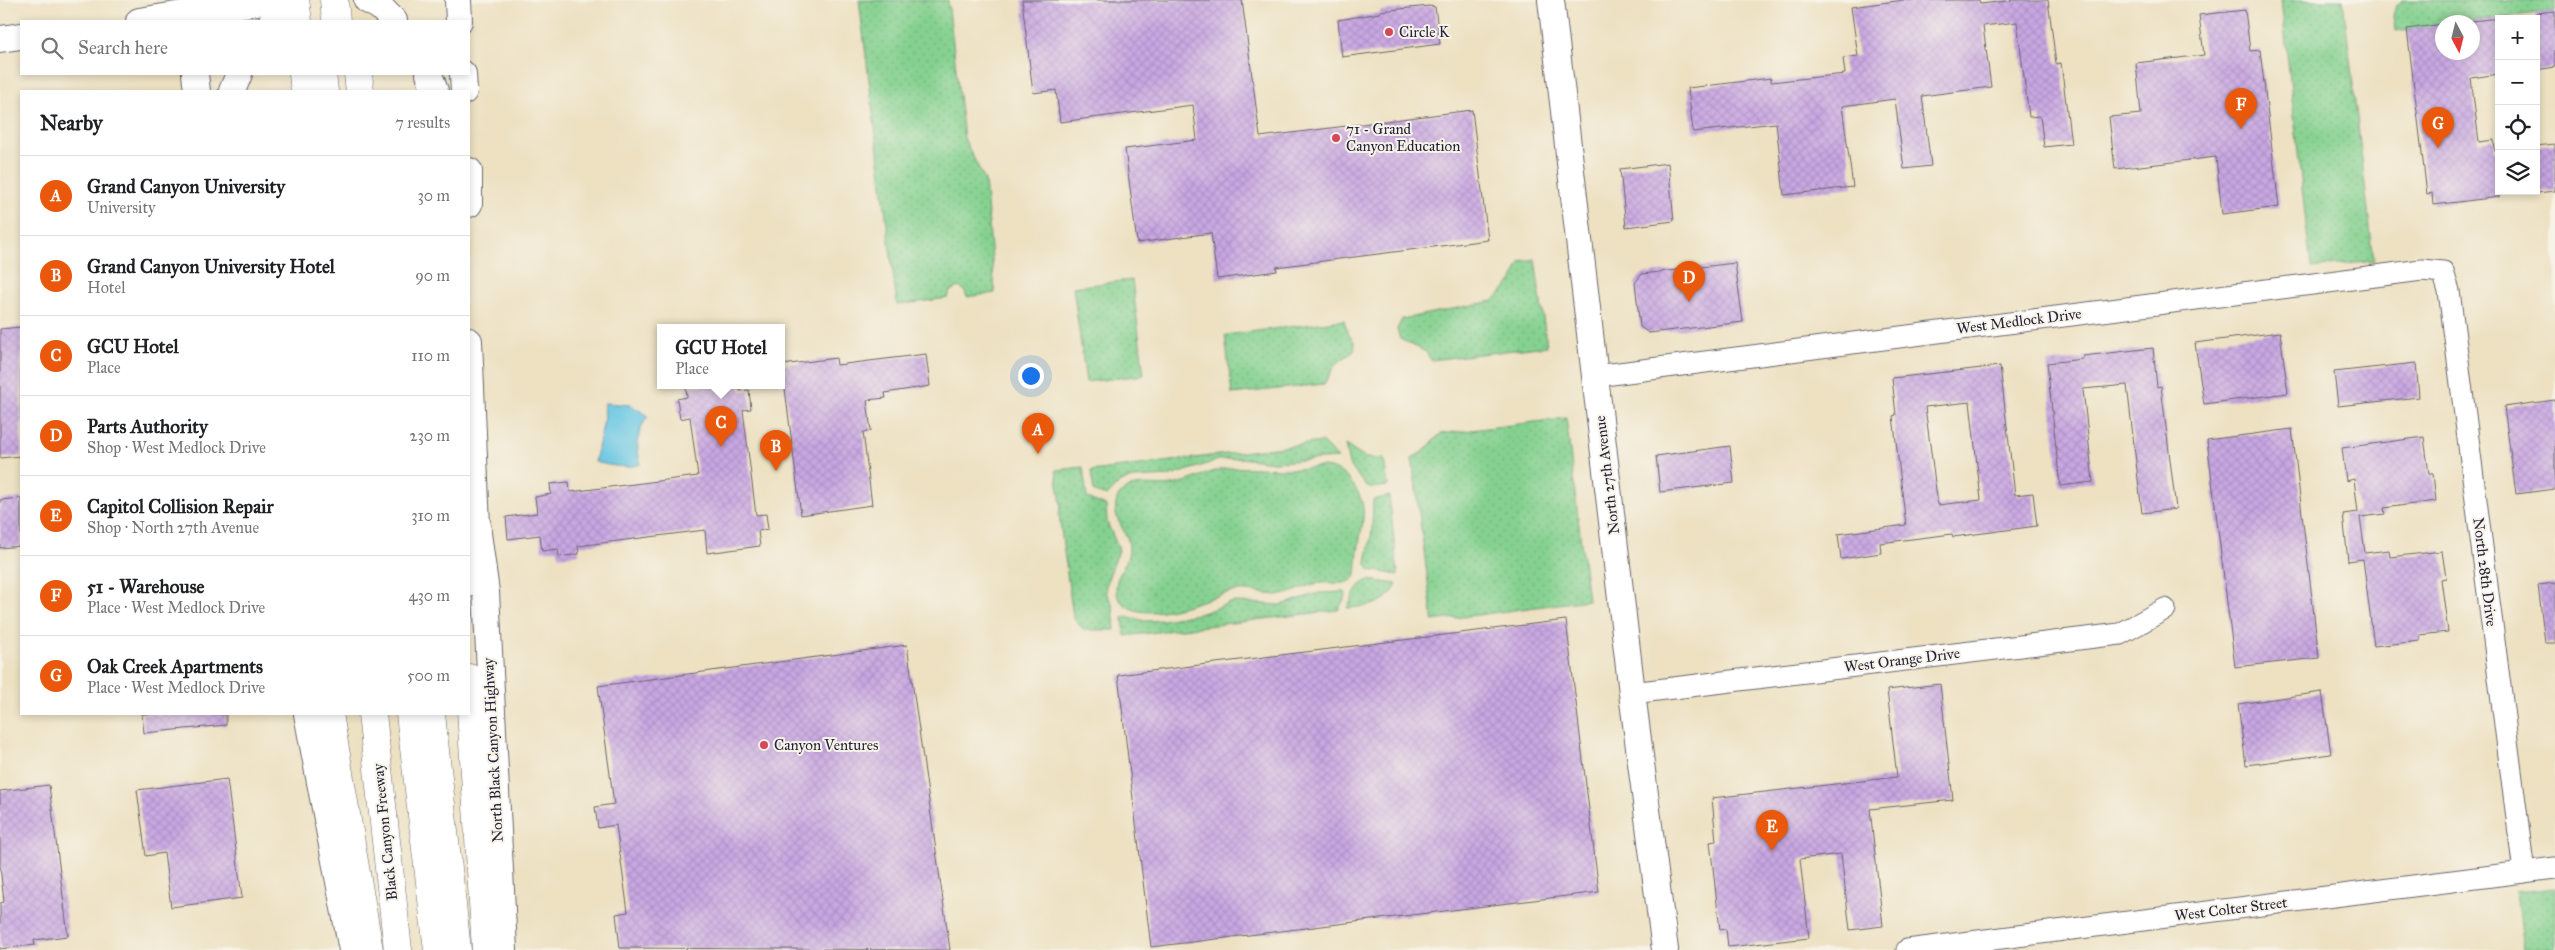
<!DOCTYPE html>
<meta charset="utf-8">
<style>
:root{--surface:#fff;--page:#f2f2f2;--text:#202124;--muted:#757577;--line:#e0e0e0;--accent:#ea580c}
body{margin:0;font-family:"IM FELL Great Primer",serif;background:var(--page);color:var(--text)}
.controls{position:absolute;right:15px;top:15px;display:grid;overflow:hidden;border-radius:0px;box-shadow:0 2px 8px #0003}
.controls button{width:45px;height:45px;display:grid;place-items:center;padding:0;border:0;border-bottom:1px solid var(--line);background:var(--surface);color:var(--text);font:25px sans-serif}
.compass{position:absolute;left:2435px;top:15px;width:45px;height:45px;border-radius:50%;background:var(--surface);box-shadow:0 2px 8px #0003;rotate:173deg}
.you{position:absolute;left:1030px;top:375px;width:18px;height:18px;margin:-12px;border:4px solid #fff;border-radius:50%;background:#1a73e8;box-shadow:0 0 0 8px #1a73e833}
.badge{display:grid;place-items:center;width:32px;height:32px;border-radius:50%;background:var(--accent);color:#fff;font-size:16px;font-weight:700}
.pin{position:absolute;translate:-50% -41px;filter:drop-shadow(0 1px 2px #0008)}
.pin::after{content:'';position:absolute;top:26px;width:18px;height:15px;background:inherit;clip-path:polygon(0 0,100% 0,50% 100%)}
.popup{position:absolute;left:657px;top:324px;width:128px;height:65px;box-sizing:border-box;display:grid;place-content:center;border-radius:0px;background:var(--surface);filter:drop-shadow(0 1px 4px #0005);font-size:16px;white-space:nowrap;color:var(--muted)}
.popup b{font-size:19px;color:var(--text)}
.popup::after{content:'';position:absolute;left:50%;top:100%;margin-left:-10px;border:10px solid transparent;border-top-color:var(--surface)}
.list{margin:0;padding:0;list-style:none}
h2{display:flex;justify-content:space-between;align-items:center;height:65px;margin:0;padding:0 20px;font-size:21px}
h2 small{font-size:16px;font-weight:400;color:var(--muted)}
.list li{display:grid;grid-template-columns:32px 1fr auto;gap:15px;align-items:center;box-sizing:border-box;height:80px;padding:0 20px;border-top:1px solid var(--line)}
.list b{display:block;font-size:19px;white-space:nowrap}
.list p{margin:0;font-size:16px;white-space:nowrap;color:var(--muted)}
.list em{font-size:16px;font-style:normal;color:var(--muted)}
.icon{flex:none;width:28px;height:28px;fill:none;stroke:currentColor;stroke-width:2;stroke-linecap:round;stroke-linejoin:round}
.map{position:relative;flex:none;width:2555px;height:950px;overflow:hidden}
.search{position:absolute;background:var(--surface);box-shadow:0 2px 8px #0003;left:20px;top:20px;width:450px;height:55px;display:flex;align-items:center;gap:12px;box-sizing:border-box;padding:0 18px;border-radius:0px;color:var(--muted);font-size:19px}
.panel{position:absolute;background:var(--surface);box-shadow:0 2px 8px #0003;left:20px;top:90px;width:450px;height:625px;border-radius:0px}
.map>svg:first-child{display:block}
</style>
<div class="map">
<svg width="2555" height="950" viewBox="0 0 2555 950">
<defs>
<pattern id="grass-dots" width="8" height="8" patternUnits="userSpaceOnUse" patternTransform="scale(1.25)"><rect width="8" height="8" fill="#85d190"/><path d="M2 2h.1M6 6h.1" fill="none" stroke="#73b37d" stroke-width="1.8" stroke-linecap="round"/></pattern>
<pattern id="building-cross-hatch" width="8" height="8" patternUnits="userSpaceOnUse" patternTransform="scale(1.25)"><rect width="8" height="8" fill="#c9a7e2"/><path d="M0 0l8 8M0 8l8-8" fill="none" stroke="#ac8fc3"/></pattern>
</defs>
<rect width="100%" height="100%" fill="#f7f3e8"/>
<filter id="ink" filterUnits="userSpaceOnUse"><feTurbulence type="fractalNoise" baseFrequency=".02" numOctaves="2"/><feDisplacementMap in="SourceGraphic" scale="10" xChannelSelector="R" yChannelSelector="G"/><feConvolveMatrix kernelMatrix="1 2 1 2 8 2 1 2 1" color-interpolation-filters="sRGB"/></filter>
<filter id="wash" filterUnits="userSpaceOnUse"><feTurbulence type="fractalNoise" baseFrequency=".0096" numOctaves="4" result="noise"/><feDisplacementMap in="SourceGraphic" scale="20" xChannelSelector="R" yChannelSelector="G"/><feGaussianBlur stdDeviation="1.12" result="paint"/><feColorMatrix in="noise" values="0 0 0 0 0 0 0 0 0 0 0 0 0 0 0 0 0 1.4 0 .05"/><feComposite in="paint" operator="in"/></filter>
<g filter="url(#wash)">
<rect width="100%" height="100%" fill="#ede1c2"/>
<g fill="url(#grass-dots)" stroke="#547a66">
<polygon points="859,0 948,0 964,138 985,181 995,293 967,297 964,290 958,287 950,291 948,298 897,305"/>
<polygon points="2281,0 2343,0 2374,261 2311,268"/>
<polygon points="2402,0 2555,0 2555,11 2462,22 2442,22 2442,25 2395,31 2393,16 2396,5"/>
<polygon points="1535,259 1547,346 1431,360 1426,352 1400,339 1397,329 1402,319 1493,301 1513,280 1520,262"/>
<polygon points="1132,280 1144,375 1086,382 1073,287"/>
<polygon points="1344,320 1348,333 1355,343 1354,351 1336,364 1324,384 1232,394 1225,335"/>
<polygon points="1566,418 1588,600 1433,621 1412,458 1424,451 1440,434"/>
<polygon points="1322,442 1338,458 1274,462 1239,458 1219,460 1171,476 1133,478 1120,482 1107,496 1094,492 1091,471"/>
<polygon points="1345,445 1365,458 1384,459 1388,486 1370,488 1366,486 1349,465"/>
<polygon points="1083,467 1087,498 1106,506 1107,522 1119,550 1106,584 1106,592 1113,606 1115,630 1084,630 1074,619 1072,610 1059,515 1061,505 1056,470"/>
<path d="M1317,467c15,0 21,2 31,12 22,24 15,38 11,66 -2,10 -2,21 -3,31 -9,11 -23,6 -36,7 -14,1 -25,11 -40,12 -14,0 -28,-5 -41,-4 -31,3 -96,40 -120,8 -10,-21 9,-30 10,-50 1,-18 -19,-29 -12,-49 8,-22 38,-12 55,-15 20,-3 37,-15 58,-17 30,-2 57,4 87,-1z"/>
<polygon points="1389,496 1398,575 1370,570 1366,562 1372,531 1373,500"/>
<path d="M1369,580l28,4c-11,22 -28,22 -50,24 6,-10 10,-25 22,-28z"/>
<polygon points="1345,592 1346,596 1338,610 1125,636 1123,618 1125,616 1146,621 1163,620 1202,613 1233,602 1281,605 1319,593"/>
<polygon points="2555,888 2555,950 2523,950 2516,892"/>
</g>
<path fill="#65c6e3" stroke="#44748f" d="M604,403l27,2 17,11c-11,15 -13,30 -7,48 -16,5 -29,2 -46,-2l10,-46z"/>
<g id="blocks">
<g fill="url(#building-cross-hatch)" fill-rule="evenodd">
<polygon points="1022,0 1242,0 1260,137 1472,110 1488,240 1276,267 1277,271 1217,279 1211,233 1137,243 1125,149 1197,140 1193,105 1060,122 1056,90 1033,93"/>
<polygon points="1904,0 1979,0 1980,4 2015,0 2048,0 2056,64 2061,63 2071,144 2044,147 2040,116 2029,117 2017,22 1983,26 1991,87 1922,96 1931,166 1904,169 1895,99 1842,106 1853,187 1784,195 1776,123 1693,132 1688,88 1771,78 1771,82 1845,74 1843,58 1858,56 1851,7"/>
<polygon points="1429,6 1435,7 1440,44 1342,57 1338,20 1380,13 1380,11"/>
<polygon points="2245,10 2250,51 2260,50 2279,207 2222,214 2216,157 2115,169 2109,117 2141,114 2136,63 2204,55 2199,15"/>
<polygon points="2555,11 2555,67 2536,70 2536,13"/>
<polygon points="2499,18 2499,74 2471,78 2479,142 2494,140 2495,151 2499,151 2499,197 2433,205 2432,193 2427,194 2407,29 2442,24 2442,52 2472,52 2472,21"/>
<polygon points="2555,144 2555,191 2536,193 2536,146"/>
<polygon points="1668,163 1674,221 1626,227 1620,169"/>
<polygon points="1735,263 1743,322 1649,333 1640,327 1635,283 1642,274"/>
<polygon points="21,327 21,456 0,458 0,329"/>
<polygon points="2280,332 2288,393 2204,404 2195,343"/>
<polygon points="2153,348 2157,387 2161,386 2176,509 2142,513 2127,385 2083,389 2093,482 2060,486 2047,363 2083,359 2083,356"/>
<polygon points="926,354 930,386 885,393 886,398 867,400 871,431 863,432 872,505 801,515 782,365 836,358 837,365"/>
<polygon points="2416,363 2419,397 2338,406 2334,372"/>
<path d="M2000,366l15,129 18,-2 4,33 -84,11 -1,-3 -72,9 1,10 -40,6 -3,-25 68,-9 -13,-109 3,-1 -4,-37zM1970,402l11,98 -43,5 -13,-98z"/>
<polygon points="698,386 739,386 740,391 749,390 751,409 743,410 756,515 766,514 768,529 758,531 760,546 707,553 705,530 578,546 579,554 559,557 558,549 542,551 540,535 508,539 506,517 537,513 535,497 551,494 550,484 569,482 570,492 698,476 690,417 680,419 677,399 687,397 686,387"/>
<polygon points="2555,400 2555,489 2516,494 2504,407"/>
<polygon points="2292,429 2319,658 2235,667 2207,440"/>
<polygon points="2424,437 2429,474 2433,474 2436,501 2384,508 2385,514 2360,517 2365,553 2389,550 2390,557 2442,551 2446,578 2441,579 2448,632 2420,635 2420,641 2374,646 2363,559 2348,561 2343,514 2358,512 2354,479 2346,481 2342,448"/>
<polygon points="1730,446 1734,483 1660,492 1656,456"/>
<polygon points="21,498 21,546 0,548 0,500"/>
<polygon points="2555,583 2555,643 2545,643 2538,585"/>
<polygon points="1566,620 1599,892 1151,947 1118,675"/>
<polygon points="907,645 950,950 620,948 616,914 628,912 616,825 598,828 595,807 614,804 598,686"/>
<polygon points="1940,684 1953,800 1870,809 1883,926 1850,930 1841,854 1800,859 1809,938 1728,947 1726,929 1720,930 1710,842 1716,841 1712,798 1897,777 1887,690"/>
<polygon points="2322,692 2331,754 2246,765 2238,704"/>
<polygon points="142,714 226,714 226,725 144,733"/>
<polygon points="227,779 242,898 171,907 164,853 146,856 137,790"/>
<polygon points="49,785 68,936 34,940 35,945 0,949 0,903 4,902 0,866 0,791"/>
</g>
</g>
</g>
<g filter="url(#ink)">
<use href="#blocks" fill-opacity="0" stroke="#69656a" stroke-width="1"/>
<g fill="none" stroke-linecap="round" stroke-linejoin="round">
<defs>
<g id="minor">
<polyline points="1596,376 2422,270 2443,272 2449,291 2524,872"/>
<polyline points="1632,693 2120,634 2165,609"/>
<polyline points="1907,950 2555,868"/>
</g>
<g id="major">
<polyline points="367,0 380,7 394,21"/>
<polyline points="458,0 459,21"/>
<polyline points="1551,0 1632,693 1665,950"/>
<polyline points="139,21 270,0"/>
<polyline points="272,21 294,0"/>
<polyline points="0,39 21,36"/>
<polyline points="195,74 197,91"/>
<polyline points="429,74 435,91"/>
<polyline points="463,74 464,91"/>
<polyline points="232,91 239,74"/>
<polyline points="469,171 469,204"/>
<polyline points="469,341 477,526 486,592 504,950"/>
<polyline points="307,714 352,950"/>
</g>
<g id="highway">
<polyline points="295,0 298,21"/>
<polyline points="334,0 336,21"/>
<polyline points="303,74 305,91"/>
<polyline points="322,74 324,91"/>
<polyline points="358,74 360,91"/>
<polyline points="469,583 477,526"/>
<polyline points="469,678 486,950"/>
<polyline points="329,714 369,950"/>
<polyline points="372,714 398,950"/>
<polyline points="410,714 438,950"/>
<polyline points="431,714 457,950"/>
</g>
</defs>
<use href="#minor" stroke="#69656a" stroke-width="23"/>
<use href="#major" stroke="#69656a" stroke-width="28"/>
<use href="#highway" stroke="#69656a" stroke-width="29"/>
<use href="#minor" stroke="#fff" stroke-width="21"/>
<use href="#major" stroke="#fff" stroke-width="26"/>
<use href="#highway" stroke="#fff" stroke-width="28"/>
</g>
</g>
<g fill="#d1495b" stroke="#f7f3e8" stroke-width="2">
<circle cx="1389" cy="32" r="5"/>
<circle cx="1336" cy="138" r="5"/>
<circle cx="764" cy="745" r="5"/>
</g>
<g text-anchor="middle" stroke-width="4" stroke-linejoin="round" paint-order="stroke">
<g font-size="15" fill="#22223b" stroke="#f7f3e8" text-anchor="start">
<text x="1399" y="37">Circle K</text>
<text x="1346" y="134">71 - Grand<tspan x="1346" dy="17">Canyon Education</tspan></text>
<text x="774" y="750">Canyon Ventures</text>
</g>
<g font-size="15" fill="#22223b" stroke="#f7f3e8">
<text transform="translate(2019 321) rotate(-7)" y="5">West Medlock Drive</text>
<text transform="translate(1607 475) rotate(-97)" y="5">North 27th Avenue</text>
<text transform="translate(2485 572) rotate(83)" y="5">North 28th Drive</text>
<text transform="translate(1902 660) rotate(-7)" y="5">West Orange Drive</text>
<text transform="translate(493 750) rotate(-93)" y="5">North Black Canyon Highway</text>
<text transform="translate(385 832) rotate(-96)" y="5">Black Canyon Freeway</text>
<text transform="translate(2231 909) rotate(-7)" y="5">West Colter Street</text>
</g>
</g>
</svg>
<div class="controls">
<button>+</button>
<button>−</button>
<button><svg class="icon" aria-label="locate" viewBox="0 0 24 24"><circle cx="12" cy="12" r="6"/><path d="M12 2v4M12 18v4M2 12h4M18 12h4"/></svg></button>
<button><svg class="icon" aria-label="layers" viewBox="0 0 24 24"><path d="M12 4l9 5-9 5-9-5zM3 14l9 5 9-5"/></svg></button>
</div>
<svg class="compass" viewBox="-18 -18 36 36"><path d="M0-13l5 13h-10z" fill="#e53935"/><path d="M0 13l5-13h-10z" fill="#757577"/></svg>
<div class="you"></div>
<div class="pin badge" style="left:1038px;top:454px">A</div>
<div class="pin badge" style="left:776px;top:471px">B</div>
<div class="pin badge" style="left:721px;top:447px">C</div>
<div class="popup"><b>GCU Hotel</b>Place</div>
<div class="pin badge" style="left:1689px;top:302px">D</div>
<div class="pin badge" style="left:1772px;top:851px">E</div>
<div class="pin badge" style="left:2241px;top:129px">F</div>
<div class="pin badge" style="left:2438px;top:148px">G</div>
<div class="search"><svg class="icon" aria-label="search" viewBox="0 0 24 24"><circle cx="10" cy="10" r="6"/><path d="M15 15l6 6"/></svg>Search here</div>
<section class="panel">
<h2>Nearby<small>7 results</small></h2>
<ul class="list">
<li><span class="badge">A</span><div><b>Grand Canyon University</b><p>University</p></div><em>30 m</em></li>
<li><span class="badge">B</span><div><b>Grand Canyon University Hotel</b><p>Hotel</p></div><em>90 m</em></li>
<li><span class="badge">C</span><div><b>GCU Hotel</b><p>Place</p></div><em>110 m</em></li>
<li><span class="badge">D</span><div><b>Parts Authority</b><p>Shop · West Medlock Drive</p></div><em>230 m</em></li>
<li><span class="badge">E</span><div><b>Capitol Collision Repair</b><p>Shop · North 27th Avenue</p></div><em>310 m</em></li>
<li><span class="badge">F</span><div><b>51 - Warehouse</b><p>Place · West Medlock Drive</p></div><em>430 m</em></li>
<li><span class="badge">G</span><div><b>Oak Creek Apartments</b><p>Place · West Medlock Drive</p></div><em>500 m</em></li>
</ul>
</section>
</div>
